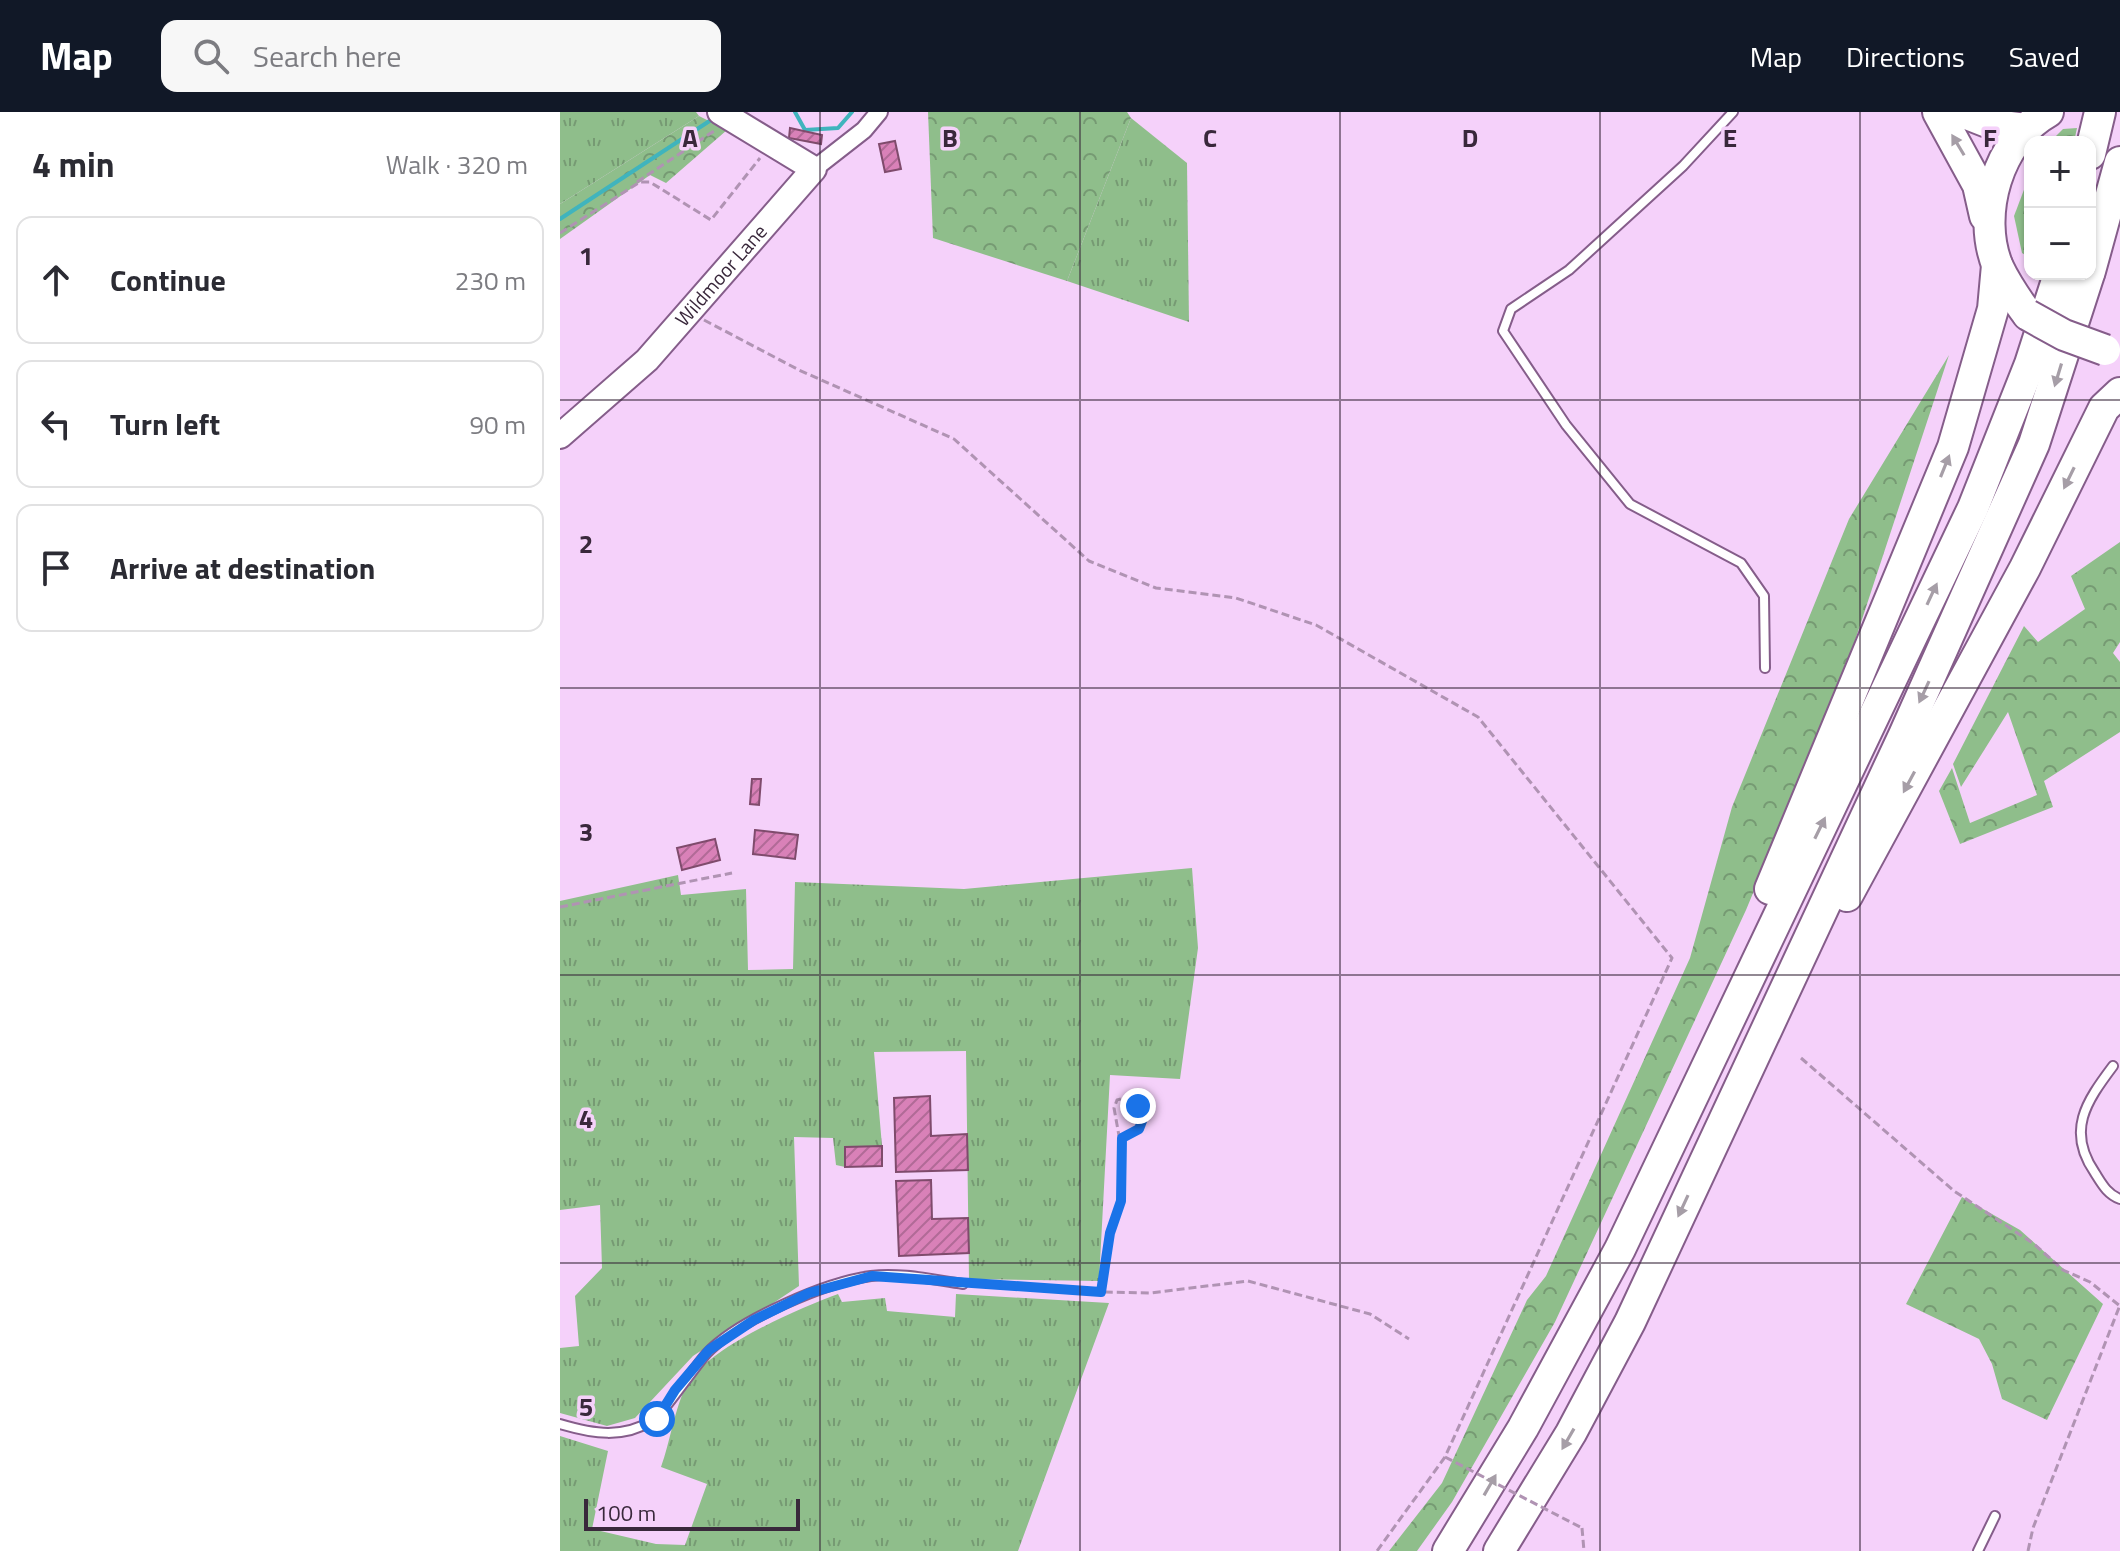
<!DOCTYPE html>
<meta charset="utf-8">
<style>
:root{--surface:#fff;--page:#f7f7f7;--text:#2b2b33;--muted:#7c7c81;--line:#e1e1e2;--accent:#111827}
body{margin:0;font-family:"Titillium Web",sans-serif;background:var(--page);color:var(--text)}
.controls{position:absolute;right:24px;top:24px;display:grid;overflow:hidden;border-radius:16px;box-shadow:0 2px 6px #0004}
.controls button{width:72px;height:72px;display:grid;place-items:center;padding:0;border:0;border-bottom:2px solid var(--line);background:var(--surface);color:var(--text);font:40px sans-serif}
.scale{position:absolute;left:24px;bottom:20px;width:216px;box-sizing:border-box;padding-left:8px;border:4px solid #39283b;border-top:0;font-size:22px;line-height:28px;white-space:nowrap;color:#39283b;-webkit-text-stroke:6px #f5d1fa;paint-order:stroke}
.stop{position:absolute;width:24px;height:24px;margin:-18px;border:6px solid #1a73e8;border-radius:50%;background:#fff}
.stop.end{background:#1a73e8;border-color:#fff;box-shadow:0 2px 8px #0008}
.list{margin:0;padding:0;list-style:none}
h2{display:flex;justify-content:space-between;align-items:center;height:104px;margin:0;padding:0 32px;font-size:34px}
h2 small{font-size:26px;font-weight:400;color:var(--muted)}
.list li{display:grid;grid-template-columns:52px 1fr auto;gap:24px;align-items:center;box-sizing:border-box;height:128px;margin:0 16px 16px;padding:0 16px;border:2px solid var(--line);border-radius:16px}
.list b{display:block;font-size:30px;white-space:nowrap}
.list em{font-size:26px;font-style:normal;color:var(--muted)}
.icon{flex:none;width:44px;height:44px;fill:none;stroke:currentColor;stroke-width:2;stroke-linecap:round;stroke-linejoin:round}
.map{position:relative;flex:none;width:1560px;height:1439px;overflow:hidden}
header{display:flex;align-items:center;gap:48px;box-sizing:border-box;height:112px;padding:0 40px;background:var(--accent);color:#fff}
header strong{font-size:38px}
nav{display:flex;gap:44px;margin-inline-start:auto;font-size:28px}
.search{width:560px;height:72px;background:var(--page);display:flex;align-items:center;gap:20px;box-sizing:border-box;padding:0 28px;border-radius:16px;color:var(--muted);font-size:30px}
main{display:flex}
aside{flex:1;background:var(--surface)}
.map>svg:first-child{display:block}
</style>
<header>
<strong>Map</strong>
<div class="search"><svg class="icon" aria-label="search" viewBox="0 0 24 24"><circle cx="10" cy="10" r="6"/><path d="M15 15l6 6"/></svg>Search here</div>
<nav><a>Map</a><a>Directions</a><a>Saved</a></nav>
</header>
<main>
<aside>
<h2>4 min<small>Walk · 320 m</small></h2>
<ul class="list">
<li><svg class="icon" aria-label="ahead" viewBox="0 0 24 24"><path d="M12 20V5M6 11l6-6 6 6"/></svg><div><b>Continue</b></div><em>230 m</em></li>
<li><svg class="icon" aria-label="left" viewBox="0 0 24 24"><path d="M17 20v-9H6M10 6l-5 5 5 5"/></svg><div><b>Turn left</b></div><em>90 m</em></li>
<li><svg class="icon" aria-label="arrive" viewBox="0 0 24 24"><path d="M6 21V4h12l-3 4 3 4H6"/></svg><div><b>Arrive at destination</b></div></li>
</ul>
</aside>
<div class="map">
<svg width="1560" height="1439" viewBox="0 0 1560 1439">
<defs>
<pattern id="grass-tufts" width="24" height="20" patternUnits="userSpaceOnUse" patternTransform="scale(2)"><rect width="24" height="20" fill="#8fbe8b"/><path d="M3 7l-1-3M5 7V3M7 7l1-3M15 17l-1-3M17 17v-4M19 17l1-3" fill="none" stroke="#769a73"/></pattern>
<pattern id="forest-crowns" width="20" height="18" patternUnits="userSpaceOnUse" patternTransform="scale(2)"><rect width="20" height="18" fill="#8fbe8b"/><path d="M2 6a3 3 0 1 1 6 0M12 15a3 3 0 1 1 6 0" fill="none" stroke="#769a73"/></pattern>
<pattern id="building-hatch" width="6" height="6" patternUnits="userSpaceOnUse" patternTransform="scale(2)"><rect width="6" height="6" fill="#d981b8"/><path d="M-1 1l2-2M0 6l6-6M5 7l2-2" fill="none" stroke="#b16a97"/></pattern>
</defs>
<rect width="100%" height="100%" fill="#f5d1fa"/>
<g fill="url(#grass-tufts)">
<polygon points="0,0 136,0 139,4 0,92"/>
<polygon points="571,6 627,51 629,210 507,169"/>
<polygon points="632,756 638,836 620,967 550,963 539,1169 409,1167 406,939 314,940 322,1034 285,1035 285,1055 276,1053 273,1026 234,1025 239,1174 133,1244 75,1306 47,1314 0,1301 0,1236 19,1234 15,1184 42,1156 40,1093 0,1098 0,789 118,763 121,783 186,777 188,858 233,857 235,770 404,777"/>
<path d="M278,1182l4,8 43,-4 2,13 68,6 1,-23 153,9 -91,248h-458v-115l48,15 -16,78 64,15 29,1 22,-61 -46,-17c9,-24 14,-61 26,-82 21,-38 111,-76 151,-91z"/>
</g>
<g fill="url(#forest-crowns)">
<polygon points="368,0 567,0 571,6 507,169 373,126"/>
<polygon points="139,4 167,18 106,71 90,63 0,127 0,92"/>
<polygon points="1517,16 1514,30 1490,30 1503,17"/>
<polygon points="1470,62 1470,146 1462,141 1454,104"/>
<polygon points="1389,243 1284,562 1186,798 995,1210 892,1390 857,1439 829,1439 882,1371 967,1188 986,1164 1130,846 1172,695 1289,407"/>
<polygon points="1560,430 1560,530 1553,541 1560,550 1560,620 1484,669 1493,695 1400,732 1379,679 1392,656 1410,711 1477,683 1448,600 1401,675 1393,652 1464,514 1478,530 1525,497 1511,464"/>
<polygon points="1402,1085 1460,1118 1543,1192 1487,1308 1442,1287 1432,1252 1419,1227 1346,1192"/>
</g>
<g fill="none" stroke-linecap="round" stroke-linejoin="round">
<g stroke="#40b4bd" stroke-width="4">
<polyline points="235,0 245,18 278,16 292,0"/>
<polyline points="0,107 154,6"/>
</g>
</g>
<g fill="url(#building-hatch)" stroke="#7f4b6c" stroke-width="2">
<polygon points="230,16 262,23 261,32 229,26"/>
<polygon points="335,29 341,57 325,60 319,32"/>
<polygon points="192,667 201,667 199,693 190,692"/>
<polygon points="195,718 238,723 235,747 193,742"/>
<polygon points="155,727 160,748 122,758 117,736"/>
<polygon points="370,984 371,1024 407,1022 408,1058 336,1060 334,986"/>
<polygon points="322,1034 322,1054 285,1055 285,1035"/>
<polygon points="371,1068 372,1107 408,1106 409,1141 339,1144 336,1069"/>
</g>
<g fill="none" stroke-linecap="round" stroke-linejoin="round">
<defs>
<g id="lane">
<polyline points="1173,0 1123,54 1009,158 951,197 943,219 1006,313 1070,392 1181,451 1204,484 1205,556"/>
<path d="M1553,954c-27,36 -47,65 -18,107 7,11 12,21 25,26"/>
<path d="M0,1312c34,10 62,15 94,-4 7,-4 42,-55 53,-67 31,-33 119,-71 164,-77 29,-4 63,4 92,8"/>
<polyline points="1418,1439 1435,1404"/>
</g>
<polyline id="street" points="254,57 304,18 319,0"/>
<g id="secondary">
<path id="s1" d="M0,324l87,-76 167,-191 -94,-57"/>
</g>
<g id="highway">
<polyline points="1378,0 1418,73 1425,104"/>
<polyline points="1402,0 1435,13 1466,17"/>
<polyline points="1530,42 1540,0"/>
<polyline points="1530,159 1560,50"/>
<path d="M1468,203c-11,-15 -22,-31 -30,-48 -22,-52 0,-127 50,-155"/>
<polyline points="1210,777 1393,335 1433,197 1437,153"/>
<polyline points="1287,784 1465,456 1544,296 1560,281"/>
<polyline points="888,1439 963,1316 1060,1137 1413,396 1470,252 1499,162"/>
<polyline points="939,1439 1011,1321 1070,1210 1344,623 1474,332 1529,162"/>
</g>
</defs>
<use href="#lane" stroke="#855d8a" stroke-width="12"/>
<use href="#street" stroke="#855d8a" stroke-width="20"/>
<use href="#secondary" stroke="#855d8a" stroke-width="28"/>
<use href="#highway" stroke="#855d8a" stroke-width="34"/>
<g stroke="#b093b3" stroke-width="3" stroke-dasharray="8 4" stroke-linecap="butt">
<polyline points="77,70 154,19"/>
<polyline points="0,121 80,70 90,70 151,108 200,46"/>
<polyline points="144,208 239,258 394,327 529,449 596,476 676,486 756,513 918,605 1112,846 885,1345 817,1439"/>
<polyline points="0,795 172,761"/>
<polyline points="1241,946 1394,1079 1474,1132 1503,1158 1530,1170 1560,1194"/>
<polyline points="413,1173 494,1179 590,1181 688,1169 810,1202 849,1227"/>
<polyline points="541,1180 550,1121 561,1089 563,1046 554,996 557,988 564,986 578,994 582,1009 579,1017 562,1026"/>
<polyline points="1022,1416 1024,1439"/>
<polyline points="1468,1439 1473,1416 1560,1193"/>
</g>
<use href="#lane" stroke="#fff" stroke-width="8"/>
<use href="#street" stroke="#fff" stroke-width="16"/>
<use href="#secondary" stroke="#fff" stroke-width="24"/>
<use href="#highway" stroke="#fff" stroke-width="30"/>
<defs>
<polyline id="highway-bridge" points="1468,203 1504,223 1545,238"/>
</defs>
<use href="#highway-bridge" stroke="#855d8a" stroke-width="34" stroke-linecap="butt"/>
<polyline stroke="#b093b3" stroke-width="3" stroke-dasharray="8 4" stroke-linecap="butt" points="885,1345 1022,1416"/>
<use href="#highway-bridge" stroke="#fff" stroke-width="30"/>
</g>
<defs><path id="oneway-solid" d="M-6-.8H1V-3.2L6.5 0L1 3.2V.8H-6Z" transform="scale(2)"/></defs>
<g fill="#a69ea7">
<use href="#oneway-solid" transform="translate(1398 33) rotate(-121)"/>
<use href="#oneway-solid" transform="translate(1498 263) rotate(107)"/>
<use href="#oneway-solid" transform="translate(1385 354) rotate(-68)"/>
<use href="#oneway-solid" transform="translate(1509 366) rotate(116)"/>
<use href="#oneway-solid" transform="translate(1372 482) rotate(-65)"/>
<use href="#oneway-solid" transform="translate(1364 580) rotate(115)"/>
<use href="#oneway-solid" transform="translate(1349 670) rotate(118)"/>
<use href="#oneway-solid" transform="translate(1260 716) rotate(-64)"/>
<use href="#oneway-solid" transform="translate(1123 1094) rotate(115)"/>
<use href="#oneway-solid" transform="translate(1008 1327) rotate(120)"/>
<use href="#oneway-solid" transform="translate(930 1373) rotate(-60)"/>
</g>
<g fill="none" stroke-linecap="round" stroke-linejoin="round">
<polyline stroke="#1a73e8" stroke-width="10" points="97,1307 115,1278 149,1238 194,1208 249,1181 312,1164 541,1180 550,1121 561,1089 562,1026 579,1017 582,1009 578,994"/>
</g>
<path fill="none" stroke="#39283b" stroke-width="2" stroke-opacity="0.55" d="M260,0v1439M520,0v1439M780,0v1439M1040,0v1439M1300,0v1439M0,288h1560M0,576h1560M0,863h1560M0,1151h1560"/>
<g text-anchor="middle" stroke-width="7" stroke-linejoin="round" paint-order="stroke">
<g font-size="20" fill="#39283b" stroke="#f5d1fa">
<text dy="7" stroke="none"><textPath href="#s1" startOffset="228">Wildmoor Lane</textPath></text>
</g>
</g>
<g font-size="26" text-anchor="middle" font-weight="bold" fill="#39283b" stroke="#f5d1fa" stroke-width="7" stroke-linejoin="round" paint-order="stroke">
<text x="130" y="35">A</text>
<text x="390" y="35">B</text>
<text x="650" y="35">C</text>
<text x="910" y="35">D</text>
<text x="1170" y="35">E</text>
<text x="1430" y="35">F</text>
<text x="26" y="153">1</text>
<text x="26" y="441">2</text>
<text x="26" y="729">3</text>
<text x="26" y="1016">4</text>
<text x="26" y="1304">5</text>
</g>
</svg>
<div class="controls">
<button>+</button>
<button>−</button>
</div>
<div class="scale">100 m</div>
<div class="stop" style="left:97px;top:1307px"></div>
<div class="stop end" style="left:578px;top:994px"></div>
</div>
</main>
